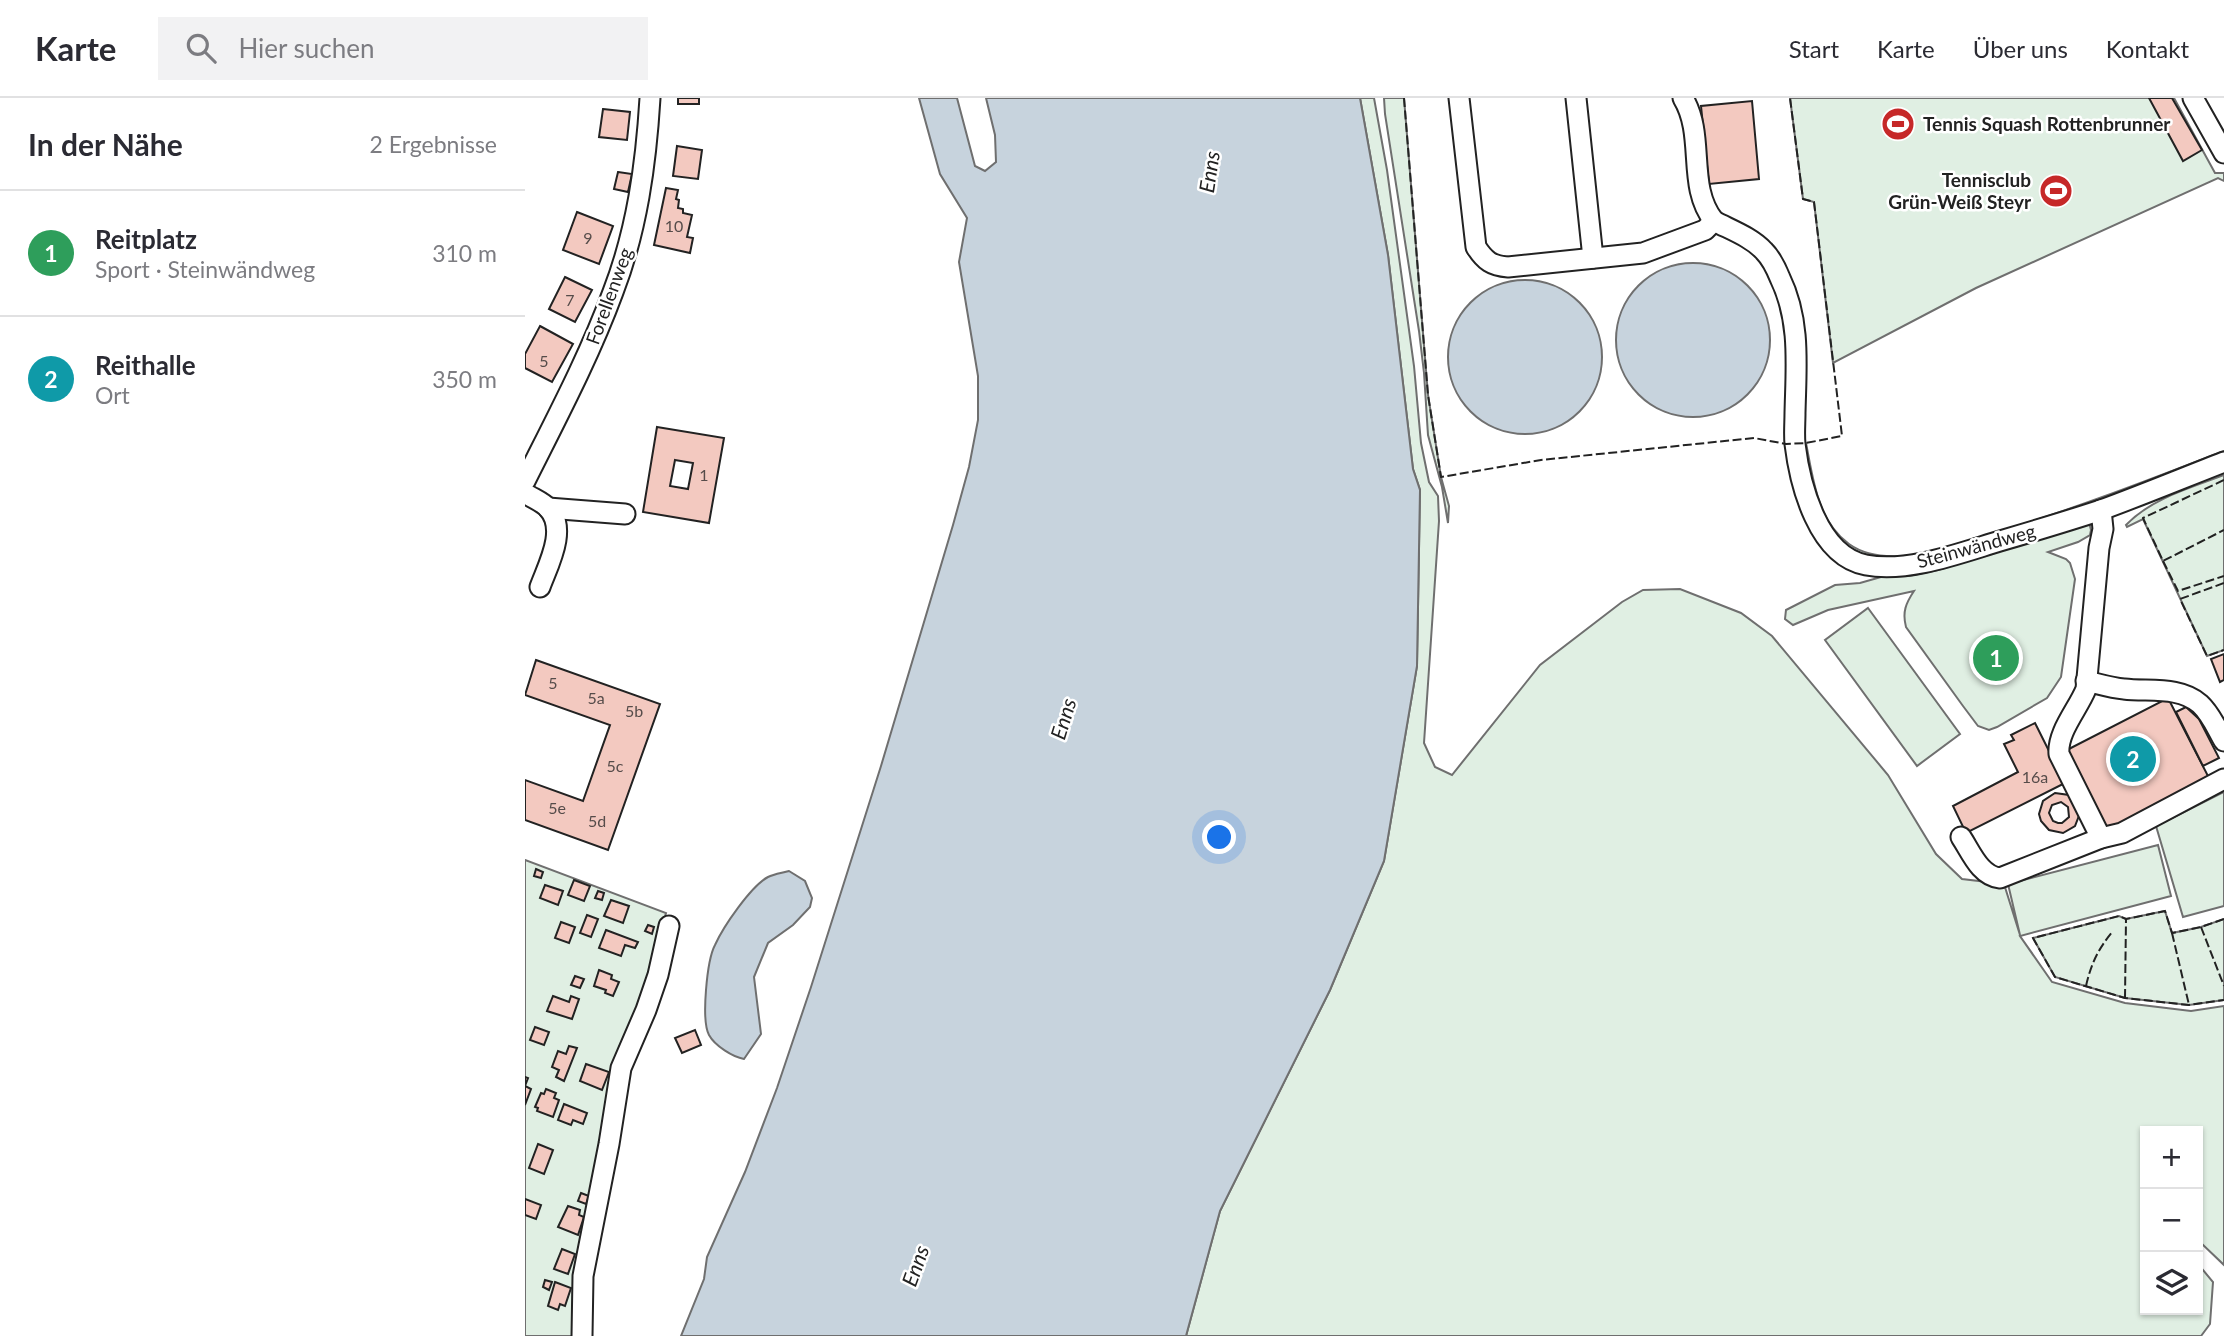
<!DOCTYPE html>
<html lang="de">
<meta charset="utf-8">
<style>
:root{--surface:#fff;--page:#f2f2f3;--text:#2b2b33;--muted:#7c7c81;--line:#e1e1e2;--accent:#1a73e8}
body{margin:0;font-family:Lato,sans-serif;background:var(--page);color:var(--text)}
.controls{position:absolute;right:21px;bottom:21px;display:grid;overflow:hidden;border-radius:0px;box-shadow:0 2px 5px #0004}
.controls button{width:63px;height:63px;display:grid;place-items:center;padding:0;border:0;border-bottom:2px solid var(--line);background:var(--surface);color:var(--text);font:35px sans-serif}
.you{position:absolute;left:695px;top:740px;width:24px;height:24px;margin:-18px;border:5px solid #fff;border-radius:50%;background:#1a73e8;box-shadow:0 0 0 10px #1a73e833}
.badge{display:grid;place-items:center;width:46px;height:46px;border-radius:50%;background:var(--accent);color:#fff;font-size:23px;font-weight:700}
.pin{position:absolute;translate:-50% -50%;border:4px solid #fff;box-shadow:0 2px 7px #0006}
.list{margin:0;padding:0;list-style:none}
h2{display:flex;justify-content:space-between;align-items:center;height:91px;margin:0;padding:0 28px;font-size:30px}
h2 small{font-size:23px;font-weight:400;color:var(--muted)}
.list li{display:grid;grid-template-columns:46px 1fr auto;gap:21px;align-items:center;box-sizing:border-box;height:126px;padding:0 28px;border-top:2px solid var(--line)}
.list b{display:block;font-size:26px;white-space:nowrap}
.list p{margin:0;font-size:23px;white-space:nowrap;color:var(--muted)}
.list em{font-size:23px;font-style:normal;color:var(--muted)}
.icon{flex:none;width:38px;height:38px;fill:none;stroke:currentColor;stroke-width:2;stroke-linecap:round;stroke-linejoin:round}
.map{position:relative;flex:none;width:1699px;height:1238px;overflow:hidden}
header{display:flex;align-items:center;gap:42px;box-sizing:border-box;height:98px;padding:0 35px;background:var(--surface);border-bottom:2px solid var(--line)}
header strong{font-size:33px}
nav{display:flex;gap:38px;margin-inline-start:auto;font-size:24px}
.search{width:490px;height:63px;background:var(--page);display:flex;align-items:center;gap:18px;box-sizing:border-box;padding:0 24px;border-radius:0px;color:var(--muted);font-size:26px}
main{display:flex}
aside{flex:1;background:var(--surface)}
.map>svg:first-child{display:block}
</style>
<header>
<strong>Karte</strong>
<div class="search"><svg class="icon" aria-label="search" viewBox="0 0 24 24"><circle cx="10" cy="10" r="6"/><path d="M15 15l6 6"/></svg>Hier suchen</div>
<nav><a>Start</a><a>Karte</a><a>Über uns</a><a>Kontakt</a></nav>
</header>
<main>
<aside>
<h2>In der Nähe<small>2 Ergebnisse</small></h2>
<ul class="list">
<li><span class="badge" style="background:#2e9e5b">1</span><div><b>Reitplatz</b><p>Sport · Steinwändweg</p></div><em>310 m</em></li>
<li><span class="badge" style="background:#0f9aa8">2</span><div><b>Reithalle</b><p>Ort</p></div><em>350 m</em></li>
</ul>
</aside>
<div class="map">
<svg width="1699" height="1238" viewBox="0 0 1699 1238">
<rect width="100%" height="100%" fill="#fff"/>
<g fill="#e0efe3" stroke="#6f6f6f" stroke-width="2">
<polygon points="835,0 849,0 862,72 889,268 896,345 904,384 913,398 914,423 899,645 910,669 927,677 1015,567 1097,504 1118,492 1155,491 1216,515 1247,538 1363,677 1411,756 1437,781 1479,786 1495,837 1483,786 1633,747 1646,798 1495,838 1527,884 1600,905 1666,913 1699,908 1699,1167 1677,1146 1673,1138 1673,1033 1620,1033 1620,1048 1618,1046 1620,1212 1673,1212 1673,1166 1688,1184 1685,1226 1676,1238 661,1238 695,1113 805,892 859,763 892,568 895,392 888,371 863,157"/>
<polygon points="859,0 879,0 903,297 916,379 924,408 923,425 917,389 903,337 899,275 894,233 860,16"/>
<polygon points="1265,0 1649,0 1690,75 1699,75 1699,83 1693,80 1451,190 1308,265 1289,104 1278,101"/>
<path d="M1278,345h3c7,35 11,78 43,101 14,10 33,13 51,12 32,-1 67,-14 98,-24 76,-23 151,-52 226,-81v3l-178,66 -140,39 -32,-1 -13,-4 -20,-12 -14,-18 -15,-38z"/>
<path d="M1699,377v175l-17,6 -64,-137 -16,8 -1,-2c26,-27 64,-37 98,-50z"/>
<path d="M1564,424l2,8 -1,5 -12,7 -30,10 18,7 4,4 5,16 -14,98 -14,21 -50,29 -8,3 -11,-4 -15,-20 -57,-79c-4,-15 0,-24 8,-36l-86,19 -35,15 -8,-6 1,-9 49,-25 25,-2 21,-6 28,-1 29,-6z"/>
<polygon points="1343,510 1435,636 1392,668 1300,542"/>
<polygon points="1699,694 1699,808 1658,819 1631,728"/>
<polygon points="0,762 141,815 107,936 95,947 90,966 52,1238 0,1238"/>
<polygon points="1640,813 1647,835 1676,829 1699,821 1699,902 1664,907 1600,900 1530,879 1508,840 1594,818 1601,821"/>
</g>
<g fill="#c7d3dd" stroke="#6f6f6f" stroke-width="2">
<polygon points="394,0 432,0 450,68 460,73 471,64 470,37 461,0 835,0 863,157 888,371 895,392 892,568 859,763 805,892 695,1113 661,1238 156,1238 179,1181 182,1159 220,1074 252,990 286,889 356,668 428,427 444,369 453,322 453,278 434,164 442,120 415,76"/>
<circle cx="1168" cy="242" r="77"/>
<circle cx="1000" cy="259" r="77"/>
<path d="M264,773l16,10 7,17 -2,9 -17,18 -25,18 -14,34 7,57 -17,25c-11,-2 -29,-13 -35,-24 -8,-15 -2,-75 6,-90 8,-18 36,-59 53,-68 6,-3 14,-4 21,-6z"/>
</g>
<g fill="#f3c9c0" stroke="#222" stroke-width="2" fill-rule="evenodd">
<rect x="153" y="0" width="21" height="6"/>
<polygon points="1624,0 1647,0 1677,52 1658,63"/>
<polygon points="1227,3 1234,81 1184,86 1176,8"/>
<polygon points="78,11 105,14 102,42 74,39"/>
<polygon points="152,48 177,52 173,81 148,78"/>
<polygon points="93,74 107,76 103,94 89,91"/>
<polygon points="141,90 153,92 151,101 154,102 153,110 158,111 158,115 167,117 162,139 168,140 165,155 129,147"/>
<polygon points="52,114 88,128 74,166 38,152"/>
<polygon points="40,179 67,192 50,224 24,211"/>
<polygon points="15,228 48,246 27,284 0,270 0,256"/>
<path d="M132,329l67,11 -15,85 -66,-11zM150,362l18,3 -5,26 -18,-3z"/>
<polygon points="1699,556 1699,582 1695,584 1686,561"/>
<polygon points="11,562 135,606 83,752 0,722 0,682 58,703 85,627 0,597"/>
<polygon points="1643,600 1684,680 1580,734 1538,654"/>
<polygon points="1661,609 1674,621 1694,660 1678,668 1651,614"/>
<polygon points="1510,625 1540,685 1441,735 1428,708 1493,674 1479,646 1489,642 1486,637"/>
<path d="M1530,695l14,2 5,5 6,13 -5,13 -12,7 -14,-3 -8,-9 -2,-7 4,-13zM1536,704l7,5 1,10 -7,6h-4l-5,-2 -4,-8 3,-8z"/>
<polygon points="11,771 18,774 16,780 9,778"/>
<polygon points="49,782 65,788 59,803 43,797"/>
<polygon points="20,787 38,793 33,807 15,800"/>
<polygon points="73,793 79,795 77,802 70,800"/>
<polygon points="86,802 104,808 98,825 79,818"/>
<polygon points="62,817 73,821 66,839 55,835"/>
<polygon points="36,824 50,829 44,845 30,840"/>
<polygon points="123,827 129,829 127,836 120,833"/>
<polygon points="81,832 113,844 110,850 100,847 96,858 74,850"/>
<polygon points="74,872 87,877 86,881 94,884 88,898 80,895 81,892 69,888"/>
<polygon points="50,878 59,881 55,890 46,887"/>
<polygon points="28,898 44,904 46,898 54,901 47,921 22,913"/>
<polygon points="10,929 24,934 19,947 5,942"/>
<polygon points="170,932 176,947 157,955 150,940"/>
<polygon points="44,948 52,950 39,983 31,979 34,972 27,969 33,953 41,956"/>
<polygon points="61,966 84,974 77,992 55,983"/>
<polygon points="0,979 3,980 0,988 6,991 0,1007"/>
<polygon points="21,991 31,995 29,1000 34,1002 28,1019 12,1013 13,1010 10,1009 16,995 19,996"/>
<polygon points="39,1006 62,1015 58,1026 48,1022 46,1027 33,1022"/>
<polygon points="13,1046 28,1052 19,1076 4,1070"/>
<polygon points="56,1095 64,1098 61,1106 53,1103"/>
<polygon points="0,1101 16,1107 11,1121 0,1117"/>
<polygon points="43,1108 55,1112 54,1117 59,1119 53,1137 33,1129"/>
<polygon points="37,1151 50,1156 43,1176 29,1171"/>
<polygon points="20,1182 27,1184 24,1192 18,1189"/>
<polygon points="30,1184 46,1190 40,1208 35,1206 33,1212 23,1208"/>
</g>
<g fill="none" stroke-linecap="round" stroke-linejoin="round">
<defs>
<g id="minor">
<path d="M934,0l17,149c9,14 16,19 32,20l135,-14 62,-23 9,-9c17,9 37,16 50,30 7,7 12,17 16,27 21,43 16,89 15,135 0,10 -1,21 0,31 5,41 23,112 71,121 42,8 94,-12 134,-24 34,-10 68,-20 101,-31 41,-15 82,-32 123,-48"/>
<polyline points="1051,0 1068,160"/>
<path d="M1158,0c23,38 3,88 31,123"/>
<polyline points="1668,0 1699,55"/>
<path d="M0,383c31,-62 64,-124 88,-189 24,-62 33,-128 37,-194"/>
<path d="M0,395c7,5 18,9 23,15 20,21 0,57 -8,79"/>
<polyline points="23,410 100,416"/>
<path d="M1561,583c13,3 26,7 38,8 25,3 56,-3 76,15 11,10 17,25 24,37"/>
<path d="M1436,739c10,15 19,39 39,41l101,-40 21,-5 102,-54"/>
<path d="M1576,740l-42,-84c-2,-22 19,-45 27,-65l13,-141 4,-19 -2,-19"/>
<polyline points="57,1238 58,1178 84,1046 96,970 121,912 133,877 144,828"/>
</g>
</defs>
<use href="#minor" stroke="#222" stroke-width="23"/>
<use href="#minor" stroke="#fff" stroke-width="19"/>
<g stroke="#222" stroke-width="2" stroke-dasharray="9 3.5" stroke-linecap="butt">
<polyline points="879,0 903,297 916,379 1016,362 1229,340 1261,346 1281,345 1317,338 1289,104 1278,101 1265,0"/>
<polyline points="1699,382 1618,420 1638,463 1699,432"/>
<polyline points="1638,463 1653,493 1699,478"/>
<polyline points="1699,485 1655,501 1682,558 1699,552"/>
<polyline points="1699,821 1676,829 1647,835 1640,813 1601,821 1594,818 1508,840 1530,879 1600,900 1664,907 1699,902"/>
<polyline points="1676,829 1699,888"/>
<polyline points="1647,835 1664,907"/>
<path d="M1561,888c5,-22 12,-37 27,-55"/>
<polyline points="1600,900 1601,821"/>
</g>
</g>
<defs>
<symbol id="stadium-disc" viewBox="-11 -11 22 22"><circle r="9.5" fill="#c62828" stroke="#fff"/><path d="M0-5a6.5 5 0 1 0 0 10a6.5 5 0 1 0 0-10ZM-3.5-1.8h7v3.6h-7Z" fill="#fff"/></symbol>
</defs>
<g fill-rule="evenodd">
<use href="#stadium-disc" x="1354" y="7" width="38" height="38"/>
<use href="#stadium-disc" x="1512" y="74" width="38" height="38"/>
</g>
<g text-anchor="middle" stroke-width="5" stroke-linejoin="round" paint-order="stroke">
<g font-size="16" fill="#564c4a">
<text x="149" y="134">10</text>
<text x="63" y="146">9</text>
<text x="45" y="208">7</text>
<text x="19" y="269">5</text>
<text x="179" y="383">1</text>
<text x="28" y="591">5</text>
<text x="71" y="606">5a</text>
<text x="109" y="619">5b</text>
<text x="90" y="674">5c</text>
<text x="1510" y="685">16a</text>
<text x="32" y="716">5e</text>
<text x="72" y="729">5d</text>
</g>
<g font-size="19" font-weight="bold" fill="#222" stroke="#fff" text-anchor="start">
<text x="1398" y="33">Tennis Squash Rottenbrunner</text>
<text x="1506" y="89" text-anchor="end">Tennisclub<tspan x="1506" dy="22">Grün-Weiß Steyr</tspan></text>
</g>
<g font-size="19" fill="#222" stroke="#fff">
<text transform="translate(84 198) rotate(-70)" y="7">Forellenweg</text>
<text transform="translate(1451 448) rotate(-15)" y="7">Steinwändweg</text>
</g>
<g font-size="21" font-style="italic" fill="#222" stroke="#fff">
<text transform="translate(685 74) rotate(-81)" y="7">Enns</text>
<text transform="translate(539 621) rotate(-73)" y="7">Enns</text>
<text transform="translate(391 1168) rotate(-70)" y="7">Enns</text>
</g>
</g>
</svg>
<div class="controls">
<button>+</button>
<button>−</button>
<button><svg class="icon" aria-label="layers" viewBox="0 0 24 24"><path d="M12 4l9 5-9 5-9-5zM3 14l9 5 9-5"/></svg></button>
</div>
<div class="you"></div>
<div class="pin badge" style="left:1471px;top:560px;background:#2e9e5b">1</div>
<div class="pin badge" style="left:1608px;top:661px;background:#0f9aa8">2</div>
</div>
</main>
